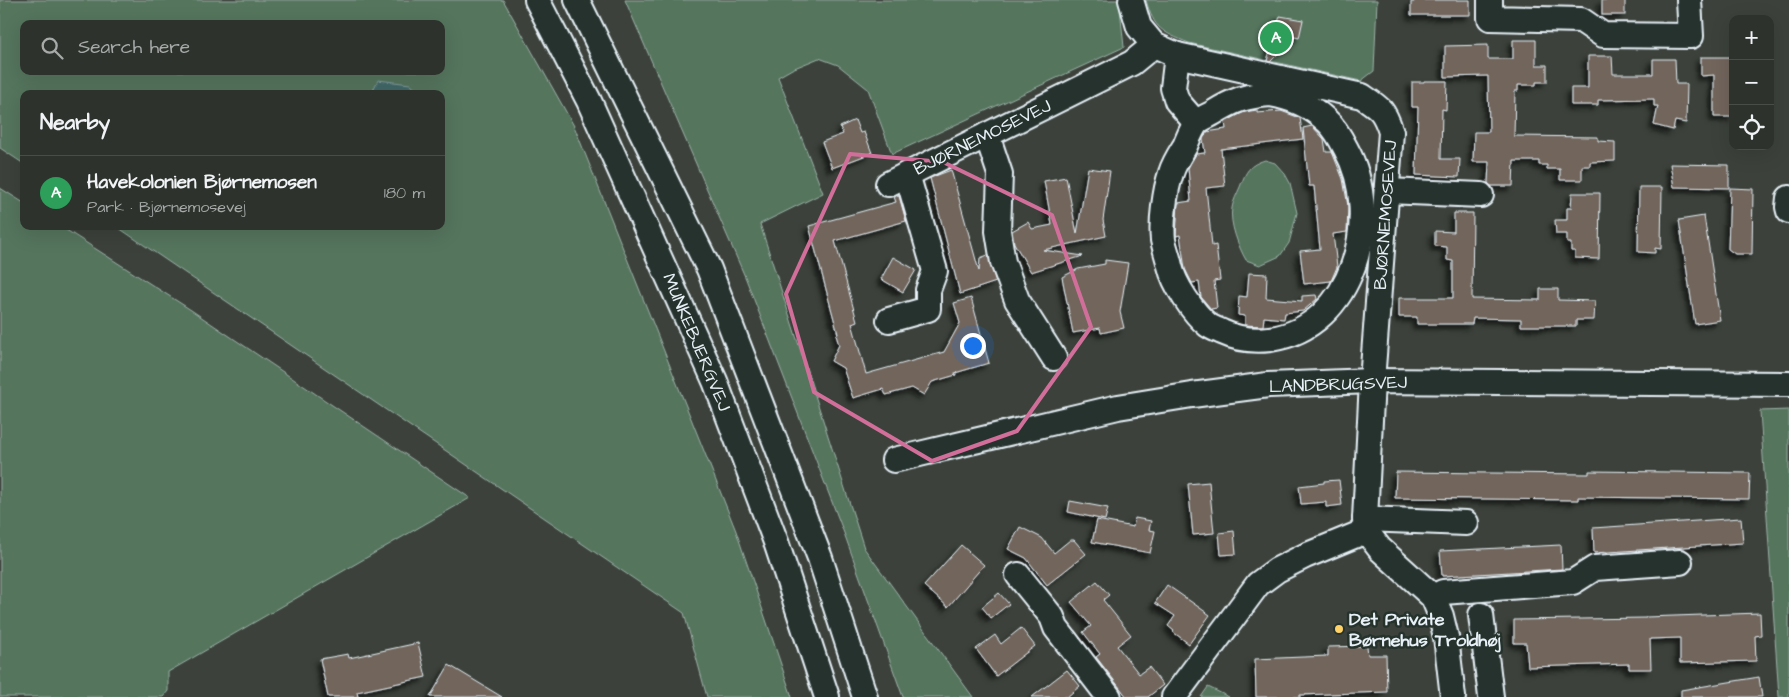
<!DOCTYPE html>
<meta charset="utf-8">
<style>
:root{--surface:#2d322c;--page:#393e38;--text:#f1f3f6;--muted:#a7aaa9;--line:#484d48;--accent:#8abfa5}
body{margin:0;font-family:"Architects Daughter",sans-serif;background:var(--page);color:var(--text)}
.controls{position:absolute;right:15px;top:15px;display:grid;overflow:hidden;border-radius:10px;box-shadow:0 5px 20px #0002}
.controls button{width:45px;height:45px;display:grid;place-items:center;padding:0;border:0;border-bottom:1px solid var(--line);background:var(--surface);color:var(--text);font:25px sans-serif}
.you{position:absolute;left:972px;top:345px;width:18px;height:18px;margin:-12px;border:4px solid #fff;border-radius:50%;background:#1a73e8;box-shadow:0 0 0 8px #1a73e833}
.badge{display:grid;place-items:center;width:32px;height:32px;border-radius:50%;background:var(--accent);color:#fff;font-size:16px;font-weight:700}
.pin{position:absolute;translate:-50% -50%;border:2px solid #fff;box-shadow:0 1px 5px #0006}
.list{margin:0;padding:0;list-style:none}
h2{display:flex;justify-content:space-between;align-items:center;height:65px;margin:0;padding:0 20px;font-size:21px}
h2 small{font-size:16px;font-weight:400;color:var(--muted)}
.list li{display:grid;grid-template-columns:32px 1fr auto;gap:15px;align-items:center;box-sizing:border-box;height:75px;padding:0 20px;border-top:1px solid var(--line)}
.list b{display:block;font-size:19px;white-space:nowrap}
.list p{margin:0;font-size:16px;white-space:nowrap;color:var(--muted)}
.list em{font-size:16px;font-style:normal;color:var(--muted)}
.icon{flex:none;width:28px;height:28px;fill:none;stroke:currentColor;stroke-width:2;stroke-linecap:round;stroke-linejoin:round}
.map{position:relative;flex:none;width:1789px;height:697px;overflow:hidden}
.search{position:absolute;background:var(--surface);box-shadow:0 5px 20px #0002;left:20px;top:20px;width:425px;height:55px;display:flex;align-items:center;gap:12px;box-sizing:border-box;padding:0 18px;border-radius:10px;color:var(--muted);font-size:19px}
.panel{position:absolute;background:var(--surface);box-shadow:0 5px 20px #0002;left:20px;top:90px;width:425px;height:140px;border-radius:10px}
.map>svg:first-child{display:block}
</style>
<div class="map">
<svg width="1789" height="697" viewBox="0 0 1789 697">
<defs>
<filter id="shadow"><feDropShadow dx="-4.5" dy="4.5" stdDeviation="2.5" flood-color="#0009"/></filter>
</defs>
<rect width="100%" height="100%" fill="#3c423b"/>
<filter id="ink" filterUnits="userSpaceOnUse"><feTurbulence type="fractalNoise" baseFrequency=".02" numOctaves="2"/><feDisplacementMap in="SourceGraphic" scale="10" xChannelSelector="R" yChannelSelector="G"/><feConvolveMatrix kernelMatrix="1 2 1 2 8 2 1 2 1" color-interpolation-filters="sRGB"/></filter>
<g filter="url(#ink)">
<g fill="#54745d" stroke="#9eb2aa" fill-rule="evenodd">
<path d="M0,0h503l71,126 162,405 56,166h-85l-23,-84 -568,-387h325v-132h-417v70l-24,-16zM24,24h417v47h-417z"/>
<polygon points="625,0 1119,0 1124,47 892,154 868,89 838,65 819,58 792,69 778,77 823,193 760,224 864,548 973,697 903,697 844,533 746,279"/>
<path d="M1146,0h231l-3,71 -13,10 -172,-38c-27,-11 -35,-14 -43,-43z"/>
<path d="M1265,160l10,3 10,11 5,9 7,30 -8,30 -9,13 -20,9 -14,-5c-7,-12 -17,-37 -14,-52 1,-7 5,-14 8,-21 6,-16 9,-22 25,-27z"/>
<polygon points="0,188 24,203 24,226 60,226 191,310 470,498 168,672 168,691 163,697 0,697"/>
<polygon points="1789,410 1789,697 1779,697 1760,411"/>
<polygon points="1208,687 1229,697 1201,697"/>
</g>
<polygon fill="#436867" stroke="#859fa1" points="378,80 410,84 421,94 371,94"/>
<g fill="#71655c" stroke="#e8f1f8" filter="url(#shadow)">
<polygon points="1414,0 1470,0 1470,15 1411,15 1411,2 1414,2"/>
<rect x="1602" y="0" width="23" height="15"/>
<polygon points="1280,16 1303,20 1299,38 1295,37 1270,62 1267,61"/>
<polygon points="1513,40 1536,40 1536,65 1547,65 1547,82 1536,82 1536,85 1518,85 1518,91 1515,91 1514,136 1598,137 1598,141 1615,142 1615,161 1590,162 1590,166 1582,166 1582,180 1560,180 1560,169 1547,169 1547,165 1539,165 1539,161 1514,161 1513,186 1491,186 1488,183 1489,162 1473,162 1474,132 1489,132 1488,76 1445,77 1445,46 1488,45 1488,59 1513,59"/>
<polygon points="1588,56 1612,56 1613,74 1653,74 1653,59 1675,59 1676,84 1687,84 1686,123 1675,121 1673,130 1654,125 1658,106 1654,106 1654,99 1598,100 1598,105 1571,105 1571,88 1588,88"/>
<polygon points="1701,57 1733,57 1733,117 1714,117 1714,75 1701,76"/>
<polygon points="1424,81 1447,81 1446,110 1442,109 1441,159 1460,159 1459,177 1416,175 1418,107 1412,107 1412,82 1424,82"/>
<polygon points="1257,110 1257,113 1281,111 1300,118 1303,139 1221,149 1225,186 1206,188 1212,246 1216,245 1220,280 1214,281 1217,308 1211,309 1201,297 1199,282 1192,283 1185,269 1180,235 1176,236 1178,203 1191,201 1188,168 1196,154 1205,153 1203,139 1207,132 1226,129 1225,122 1244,112"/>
<polygon points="855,120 860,133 864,132 872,153 832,168 822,142 843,134 840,127"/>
<polygon points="1312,126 1324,139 1326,152 1332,152 1343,179 1348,206 1347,232 1333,234 1337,267 1331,281 1304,284 1300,251 1320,249 1314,186 1309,186 1303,128"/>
<polygon points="1670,164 1729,165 1729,188 1674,187"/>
<polygon points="1088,168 1110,171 1103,220 1106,236 1043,250 1083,256 1031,272 1014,243 1012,231 1028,222 1032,229 1052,225 1044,181 1066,177 1077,234"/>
<polygon points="951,170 979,271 980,258 988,255 996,282 960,294 930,178"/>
<polygon points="1639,187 1662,187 1661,249 1655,248 1655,253 1638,252"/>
<polygon points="1730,188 1753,189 1752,254 1735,254 1728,249"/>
<polygon points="1572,193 1600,193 1599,259 1575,258 1575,251 1571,251 1571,243 1567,243 1567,234 1556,234 1555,220 1567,220 1567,208 1571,208"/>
<polygon points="899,196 906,221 835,241 857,321 852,323 866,374 944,352 960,323 954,303 971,298 989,363 955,373 956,375 932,382 924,395 912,388 886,395 883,389 853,398 843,368 831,361 839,345 836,335 838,334 809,226 896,202 894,197"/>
<polygon points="1454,213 1473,213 1472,299 1540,300 1540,289 1558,289 1558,300 1595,301 1594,320 1576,320 1576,326 1521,326 1521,319 1473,318 1472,324 1417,324 1417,317 1399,317 1399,298 1453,298 1453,261 1447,260 1447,247 1435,246 1435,231 1454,232"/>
<polygon points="1704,216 1720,320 1695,324 1679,220"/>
<polygon points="893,257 916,270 903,292 881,279"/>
<polygon points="1105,260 1128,263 1120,312 1124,328 1101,333 1100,328 1073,333 1062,277 1078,269 1105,264"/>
<polygon points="1249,273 1267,274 1266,298 1302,301 1302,296 1316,295 1317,299 1303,311 1285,313 1284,319 1264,317 1263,326 1245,325 1245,316 1238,315 1239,296 1247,297"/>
<polygon points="1589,471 1750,473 1749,499 1578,497 1578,500 1395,498 1396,472 1589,474"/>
<polygon points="1339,480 1342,505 1326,507 1326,502 1301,504 1299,486 1324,483 1324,481"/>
<polygon points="1209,482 1214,533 1193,535 1188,484"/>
<polygon points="1070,501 1108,508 1105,520 1068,512"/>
<polygon points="1135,518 1151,521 1149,530 1155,531 1150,553 1092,542 1097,520 1133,527"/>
<polygon points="1741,518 1743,543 1594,553 1593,528"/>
<polygon points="1020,527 1042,538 1054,553 1070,540 1074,540 1086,554 1047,585 1026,558 1008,549"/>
<polygon points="1234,531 1236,554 1221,555 1219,533"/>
<polygon points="961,545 984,565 948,607 924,586"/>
<polygon points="1561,545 1562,569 1442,576 1440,551"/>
<polygon points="1097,581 1109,595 1103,600 1131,635 1117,646 1139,674 1149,667 1163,685 1148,697 1127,697 1096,657 1100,654 1083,632 1091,626 1071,602"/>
<polygon points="1167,585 1210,615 1189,644 1173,632 1174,631 1168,626 1175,616 1155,603"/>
<polygon points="999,593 1009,604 991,618 982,607"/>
<polygon points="1760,613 1761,635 1755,636 1756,661 1680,663 1680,638 1650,639 1651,669 1629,669 1629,664 1528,667 1526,643 1514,643 1514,620 1646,618 1646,617"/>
<polygon points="1021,628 1035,646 996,676 976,649 995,635 1001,644"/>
<polygon points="418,643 426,677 357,692 358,697 328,697 320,659 348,654 349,658"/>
<polygon points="1367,646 1368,655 1386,655 1387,692 1300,695 1300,697 1256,697 1255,659 1328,656 1328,647"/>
<polygon points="449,665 502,697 430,697"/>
<polygon points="1067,670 1080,686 1067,697 1032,697"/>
<polygon points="1759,677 1762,697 1681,697 1681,690"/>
</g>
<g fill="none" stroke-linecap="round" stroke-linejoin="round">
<defs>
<g id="minor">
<polyline points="537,0 589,101 715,381 776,542 827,697"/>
<polyline points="577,0 709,269 820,558 865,697"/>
<path d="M1131,0l8,27 15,18 23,10 185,41c18,12 22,14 29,36l-19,249 -7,138 1,12 14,18 53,48 8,19 5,21 7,60"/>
<polyline points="1490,0 1490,18 1581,20 1603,35 1691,36 1689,0"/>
<polyline points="1177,55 1173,88 1177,101 1196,123"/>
<path d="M1270,94c22,4 40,11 57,27 8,7 14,18 19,28 37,67 8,179 -76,190 -17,2 -33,0 -48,-7 -4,-2 -10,-4 -14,-7 -15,-12 -34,-41 -38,-59 -2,-9 -5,-17 -7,-26 -2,-19 2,-49 8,-67 3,-10 9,-19 14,-27 3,-7 7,-18 12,-24 5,-4 11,-6 16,-9 21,-13 32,-17 57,-19z"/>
<polyline points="987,135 1000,174 998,231 1003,262 1017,300 1054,358"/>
<polyline points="888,184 1132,63 1154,45"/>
<polyline points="1387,191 1481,195"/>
<polyline points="1789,198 1788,207 1789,211"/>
<polyline points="889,320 928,309 928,290 935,271 907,174"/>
<polyline points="894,460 1118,407 1192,395 1268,385 1372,381 1789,384"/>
<polyline points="1365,519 1466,523"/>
<polyline points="1018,575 1052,617 1056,628 1109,697"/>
<polyline points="1433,597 1443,592 1573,582 1595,568 1680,562"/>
<polyline points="1481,615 1491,697"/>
<polyline points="1174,697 1258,584 1277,570 1305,556 1366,531"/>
</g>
</defs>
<use href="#minor" stroke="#e8f1f8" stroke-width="28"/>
<use href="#minor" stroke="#26332d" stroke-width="24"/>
</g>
</g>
<path fill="none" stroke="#d16f9a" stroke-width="4" stroke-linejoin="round" d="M850,154l93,8 109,53 39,112 -74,104 -85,30 -118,-69 -28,-98z"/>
<circle fill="#ffd166" stroke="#26332d" stroke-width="2" cx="1339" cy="629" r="5"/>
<g text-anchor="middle" stroke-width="5" stroke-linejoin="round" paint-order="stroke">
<g font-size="18" fill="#e8f1f8" stroke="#26332d">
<text transform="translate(982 137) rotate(-26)" y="6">BJØRNEMOSEVEJ</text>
<text transform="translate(1385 215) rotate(-86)" y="6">BJØRNEMOSEVEJ</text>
<text transform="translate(697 342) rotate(67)" y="6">MUNKEBJERGVEJ</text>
<text transform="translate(1338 384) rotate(-2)" y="6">LANDBRUGSVEJ</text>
</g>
<g font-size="18" font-weight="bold" fill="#e8f1f8" stroke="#26332d" text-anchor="start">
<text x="1349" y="625">Det Private<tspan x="1349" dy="21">Børnehus Troldhøj</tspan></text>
</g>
</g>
</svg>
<div class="controls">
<button>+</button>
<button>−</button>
<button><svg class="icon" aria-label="locate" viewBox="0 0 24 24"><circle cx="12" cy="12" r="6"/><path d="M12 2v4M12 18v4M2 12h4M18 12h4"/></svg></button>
</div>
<div class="you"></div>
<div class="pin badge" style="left:1276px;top:38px;background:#2e9e5b">A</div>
<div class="search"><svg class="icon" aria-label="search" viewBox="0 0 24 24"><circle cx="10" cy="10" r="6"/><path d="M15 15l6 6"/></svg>Search here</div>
<section class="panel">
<h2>Nearby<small></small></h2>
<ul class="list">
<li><span class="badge" style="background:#2e9e5b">A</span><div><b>Havekolonien Bjørnemosen</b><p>Park · Bjørnemosevej</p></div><em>180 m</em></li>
</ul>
</section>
</div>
